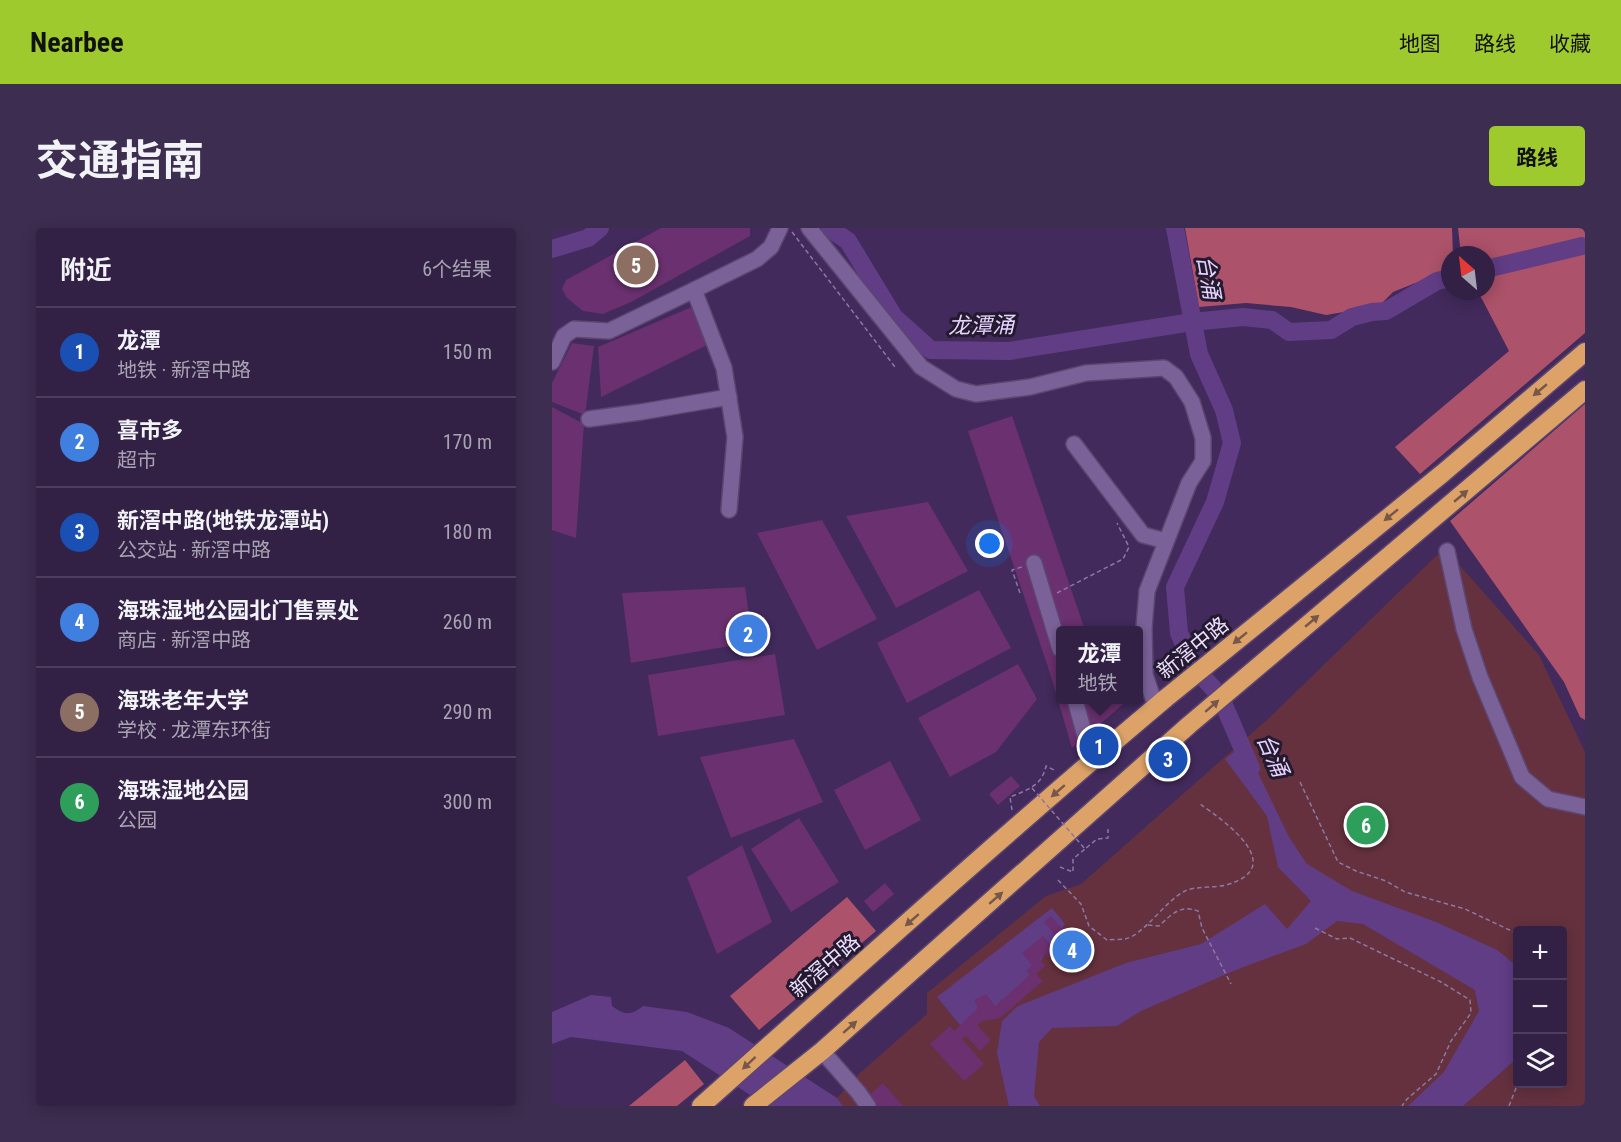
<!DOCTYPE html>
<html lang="zh">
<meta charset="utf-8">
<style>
:root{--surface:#322045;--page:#3d2d50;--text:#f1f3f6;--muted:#a8a3b3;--line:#4d3e5e;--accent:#9fca2d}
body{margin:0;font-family:"Roboto Condensed","Noto Sans SC",sans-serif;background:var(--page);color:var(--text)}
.controls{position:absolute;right:18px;bottom:18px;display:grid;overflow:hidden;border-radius:6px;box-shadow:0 3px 15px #0003}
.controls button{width:54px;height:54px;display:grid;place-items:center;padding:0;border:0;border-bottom:2px solid var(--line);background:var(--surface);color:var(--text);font:30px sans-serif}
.compass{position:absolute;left:889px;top:18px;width:54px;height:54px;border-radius:50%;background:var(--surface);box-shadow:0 3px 15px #0003;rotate:332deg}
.you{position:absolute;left:438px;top:316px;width:21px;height:21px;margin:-15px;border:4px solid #fff;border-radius:50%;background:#1a73e8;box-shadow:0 0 0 9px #1a73e833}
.badge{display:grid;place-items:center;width:39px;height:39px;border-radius:50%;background:var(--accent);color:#fff;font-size:20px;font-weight:700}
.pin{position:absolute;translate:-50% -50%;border:3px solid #fff;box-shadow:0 2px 6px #0006}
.popup{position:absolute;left:504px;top:398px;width:87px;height:78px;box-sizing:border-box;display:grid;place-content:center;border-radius:6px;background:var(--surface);filter:drop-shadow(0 2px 4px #0005);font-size:20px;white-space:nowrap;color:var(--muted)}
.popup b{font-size:22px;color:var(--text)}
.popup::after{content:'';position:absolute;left:50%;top:100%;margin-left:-12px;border:12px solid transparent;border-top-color:var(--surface)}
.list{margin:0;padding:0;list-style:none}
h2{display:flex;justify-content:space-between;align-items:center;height:78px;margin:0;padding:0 24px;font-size:26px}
h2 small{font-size:20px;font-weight:400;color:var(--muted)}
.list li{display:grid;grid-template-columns:39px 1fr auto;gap:18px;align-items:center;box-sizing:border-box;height:90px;padding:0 24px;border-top:2px solid var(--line)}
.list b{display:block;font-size:22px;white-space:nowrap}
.list p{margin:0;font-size:20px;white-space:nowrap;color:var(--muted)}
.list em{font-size:20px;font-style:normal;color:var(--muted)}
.icon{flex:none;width:33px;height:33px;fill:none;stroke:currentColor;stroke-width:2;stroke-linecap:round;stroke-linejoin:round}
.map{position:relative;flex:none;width:1033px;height:878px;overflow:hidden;border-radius:6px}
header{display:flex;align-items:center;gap:36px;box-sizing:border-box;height:84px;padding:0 30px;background:var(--accent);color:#111}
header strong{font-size:28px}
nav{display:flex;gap:33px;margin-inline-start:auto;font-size:21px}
.intro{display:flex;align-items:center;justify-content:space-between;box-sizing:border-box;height:144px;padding:0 36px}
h1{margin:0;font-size:42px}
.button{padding:15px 27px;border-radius:6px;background:var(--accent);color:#111;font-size:21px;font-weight:700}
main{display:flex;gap:36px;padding:0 36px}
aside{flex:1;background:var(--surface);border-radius:6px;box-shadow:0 3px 15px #0003}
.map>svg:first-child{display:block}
</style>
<header>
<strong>Nearbee</strong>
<nav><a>地图</a><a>路线</a><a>收藏</a></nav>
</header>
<div class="intro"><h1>交通指南</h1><a class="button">路线</a></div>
<main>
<aside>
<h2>附近<small>6个结果</small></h2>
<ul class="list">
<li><span class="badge" style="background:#1a4fb4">1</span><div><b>龙潭</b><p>地铁 · 新滘中路</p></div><em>150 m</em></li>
<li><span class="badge" style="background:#3f7fe0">2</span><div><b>喜市多</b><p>超市</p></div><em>170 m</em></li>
<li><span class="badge" style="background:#1a4fb4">3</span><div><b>新滘中路(地铁龙潭站)</b><p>公交站 · 新滘中路</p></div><em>180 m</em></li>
<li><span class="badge" style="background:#3f7fe0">4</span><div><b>海珠湿地公园北门售票处</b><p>商店 · 新滘中路</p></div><em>260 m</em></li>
<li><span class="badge" style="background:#8d6e63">5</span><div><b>海珠老年大学</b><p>学校 · 龙潭东环街</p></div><em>290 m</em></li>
<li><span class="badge" style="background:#2e9e5b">6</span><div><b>海珠湿地公园</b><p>公园</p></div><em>300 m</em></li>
</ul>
</aside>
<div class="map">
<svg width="1033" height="878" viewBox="0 0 1033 878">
<rect width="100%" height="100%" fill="#422a5c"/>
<path fill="#65313f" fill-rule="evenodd" d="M895,323l92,104 46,97v354h-742l-6,-8 23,-25 67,-59v-21l119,-97 35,-12 188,-166 167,-162zM966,702h45v154h-45z"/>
<g fill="#ad526b">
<polygon points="633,0 900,0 901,27 898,27 898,41 841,64 827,78 774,87 739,79 694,75 647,79"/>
<polygon points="906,0 1033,0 1033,105 868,246 843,219 957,123 930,71 924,63 934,63 934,27 909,27"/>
<polygon points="1033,176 1033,492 1028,489 1012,454 898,293"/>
<polygon points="295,669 324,703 207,802 178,768"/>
<polygon points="133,832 152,856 125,878 77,878"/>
</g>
<g fill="#613d86">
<polygon points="692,516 737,609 755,636 800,663 884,694 945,722 965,738 966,828 962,833 911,878 856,878 892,844 927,783 923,762 811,696 785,693 754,716 686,741 589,783 565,798 500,800 487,814 482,868 488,878 457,878 445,825 450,793 466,778 574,735 649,716 713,676 735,701 759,673 726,639 715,588 673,531"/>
<polygon points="500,680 513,696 499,715 479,749 445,782 408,797 385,769"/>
<path d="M39,767l20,2 1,9c12,9 18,10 31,0l44,6 42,16 108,70 6,8h-76l-85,-55 -111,-14 -19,7v-32z"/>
</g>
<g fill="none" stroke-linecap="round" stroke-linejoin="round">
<g stroke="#613d86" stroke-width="18">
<polyline points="277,0 296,13 342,89 379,122 457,123 640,94 691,89 720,92 737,104 779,102 800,89 820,84 834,83 885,53 898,50"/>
<polyline points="623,0 647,126 672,182 680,215 663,274 623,359 627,405 642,439 668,468 699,540"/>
<polyline points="0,21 36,10 48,0"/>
<polyline points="934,41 1030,18"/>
</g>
</g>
<g fill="#6a306f">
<polygon points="109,0 198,0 198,8 79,74 51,86 31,83 15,70 10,61 14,52"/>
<polygon points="142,78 157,116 49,169 46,119"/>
<polygon points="20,115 42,118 33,187 0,174 0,155"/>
<polygon points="0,179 32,196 24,310 0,302"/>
<polygon points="460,188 533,402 508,402 508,472 576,472 520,520 498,445 416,203"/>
<polygon points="376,274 416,343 344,380 294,288"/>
<polygon points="270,292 325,391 265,422 205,305"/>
<polygon points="193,359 201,414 79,435 70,365"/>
<polygon points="427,362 459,420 355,475 325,415"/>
<polygon points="223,426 233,487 106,508 96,447"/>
<polygon points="466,436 485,471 444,524 398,549 366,490"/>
<polygon points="242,511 271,574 179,610 148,529"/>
<polygon points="338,533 369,592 313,622 282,562"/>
<polygon points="459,548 468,558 446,577 437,566"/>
<polygon points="247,590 287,654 239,684 199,621"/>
<polygon points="190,617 220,694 165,726 135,649"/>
<polygon points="333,655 342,666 321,684 312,673"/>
<polygon points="499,688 535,729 520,743 503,724 497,730 493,725 487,731 493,738 484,746 491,753 448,790 430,793 425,797 439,812 428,823 414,808 410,811 432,836 412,853 378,816 398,798 402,803 426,780 422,772 434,766 443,778 478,747 474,743 480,737 470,725 491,708 499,717 506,711 492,694"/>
<polygon points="331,855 351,878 323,878 315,869"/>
</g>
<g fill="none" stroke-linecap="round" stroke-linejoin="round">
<defs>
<g id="minor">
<polyline points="257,0 369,139 404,161 424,166 478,159 534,145 612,140 624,149 640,174 651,210 651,233 637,255 595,363 592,400 593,447 604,479"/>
<polyline points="142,62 172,140 183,209 177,282"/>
<polyline points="0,134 12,108 22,101 57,103 142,62 205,31 219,19 228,0"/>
<polyline points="37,191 89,184 177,169"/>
<polyline points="522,216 591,307 614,313"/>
<polyline points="895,323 912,401 928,449 970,549 996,571 1033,579"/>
<polyline points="482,335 508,421"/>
<polyline points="523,472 540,533"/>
<polyline points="270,823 306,864 316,878"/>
</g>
<g id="highway">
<polyline points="661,432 891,245 1033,124"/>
<path d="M149,878c154,-137 307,-275 465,-408"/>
<polyline points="201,878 270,823 637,497 1033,162"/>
</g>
</defs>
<use href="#minor" stroke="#5c4671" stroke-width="18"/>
<use href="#highway" stroke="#5c4671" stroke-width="21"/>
<g stroke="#8c78a2" stroke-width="1.5" stroke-dasharray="4.5 3" stroke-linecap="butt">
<polyline points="240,4 343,139"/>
<polyline points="468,365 460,342 470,339"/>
<polyline points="505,365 571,331 577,319 565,295"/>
<polyline points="748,554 786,634 804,643 834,653 853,664 913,681 966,706"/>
<polyline points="508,639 521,644 521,631 533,621"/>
<path d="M506,652l23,24 8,22 18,14c5,-1 12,0 18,-1 19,-4 41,-39 60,-48 10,-5 29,-3 41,-6 63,-18 0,-63 -26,-81"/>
<path d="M596,697l11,1c12,-11 21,-22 39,-15l4,17 29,56"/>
<polyline points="763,700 785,711 798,710 889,754 918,772 919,785 899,813 884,846 855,871 850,878"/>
<polyline points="957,878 966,855"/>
</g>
<use href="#minor" stroke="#7a6298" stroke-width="15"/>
<use href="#highway" stroke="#dca268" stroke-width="18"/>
<defs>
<polyline id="highway-bridge" points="614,470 661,432"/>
</defs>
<use href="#highway-bridge" stroke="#5c4671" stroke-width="21" stroke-linecap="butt"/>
<g stroke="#8c78a2" stroke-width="1.5" stroke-dasharray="4.5 3" stroke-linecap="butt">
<polyline points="480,560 533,621 545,611 556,610 556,601"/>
<path d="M460,582l-2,-13c17,-7 32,-11 36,-31l10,5"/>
</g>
<use href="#highway-bridge" stroke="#dca268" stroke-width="18"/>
</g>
<defs><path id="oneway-solid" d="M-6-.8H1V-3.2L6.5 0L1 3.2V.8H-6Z" transform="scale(1.5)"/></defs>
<g fill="#775749">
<use href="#oneway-solid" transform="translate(988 162) rotate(140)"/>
<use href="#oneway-solid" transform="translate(909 268) rotate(-40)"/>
<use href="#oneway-solid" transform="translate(839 287) rotate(141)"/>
<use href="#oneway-solid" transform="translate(760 393) rotate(-40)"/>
<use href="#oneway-solid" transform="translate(688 410) rotate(141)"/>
<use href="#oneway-solid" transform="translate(660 478) rotate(-41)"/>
<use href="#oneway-solid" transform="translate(506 563) rotate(139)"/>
<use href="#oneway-solid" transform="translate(444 670) rotate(-41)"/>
<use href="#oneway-solid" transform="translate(360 692) rotate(139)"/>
<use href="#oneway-solid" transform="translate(298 799) rotate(-41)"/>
<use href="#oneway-solid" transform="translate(197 835) rotate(137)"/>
</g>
<g text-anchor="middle" stroke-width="6" stroke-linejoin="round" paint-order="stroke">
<g font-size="21" fill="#ecdffe" stroke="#241a30">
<text transform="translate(641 420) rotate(-39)" y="7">新滘中路</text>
<text transform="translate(273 738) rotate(-41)" y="7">新滘中路</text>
</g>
<g font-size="22" font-style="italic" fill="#e5d3fd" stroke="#241a30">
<text transform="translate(657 49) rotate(80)" y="8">台涌</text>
<text transform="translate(429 97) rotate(-1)" y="8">龙潭涌</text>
<text transform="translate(721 527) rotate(66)" y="8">台涌</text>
</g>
</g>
</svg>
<div class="controls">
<button>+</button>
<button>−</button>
<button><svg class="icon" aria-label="layers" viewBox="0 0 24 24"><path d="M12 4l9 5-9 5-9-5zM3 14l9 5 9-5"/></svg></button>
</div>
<svg class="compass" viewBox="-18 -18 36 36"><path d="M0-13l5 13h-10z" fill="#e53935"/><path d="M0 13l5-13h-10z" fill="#a8a3b3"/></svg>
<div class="you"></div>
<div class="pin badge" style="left:547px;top:518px;background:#1a4fb4">1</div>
<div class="popup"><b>龙潭</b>地铁</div>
<div class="pin badge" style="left:196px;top:406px;background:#3f7fe0">2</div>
<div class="pin badge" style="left:616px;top:531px;background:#1a4fb4">3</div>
<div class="pin badge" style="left:520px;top:722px;background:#3f7fe0">4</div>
<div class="pin badge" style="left:84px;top:37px;background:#8d6e63">5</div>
<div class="pin badge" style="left:814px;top:597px;background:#2e9e5b">6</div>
</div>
</main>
